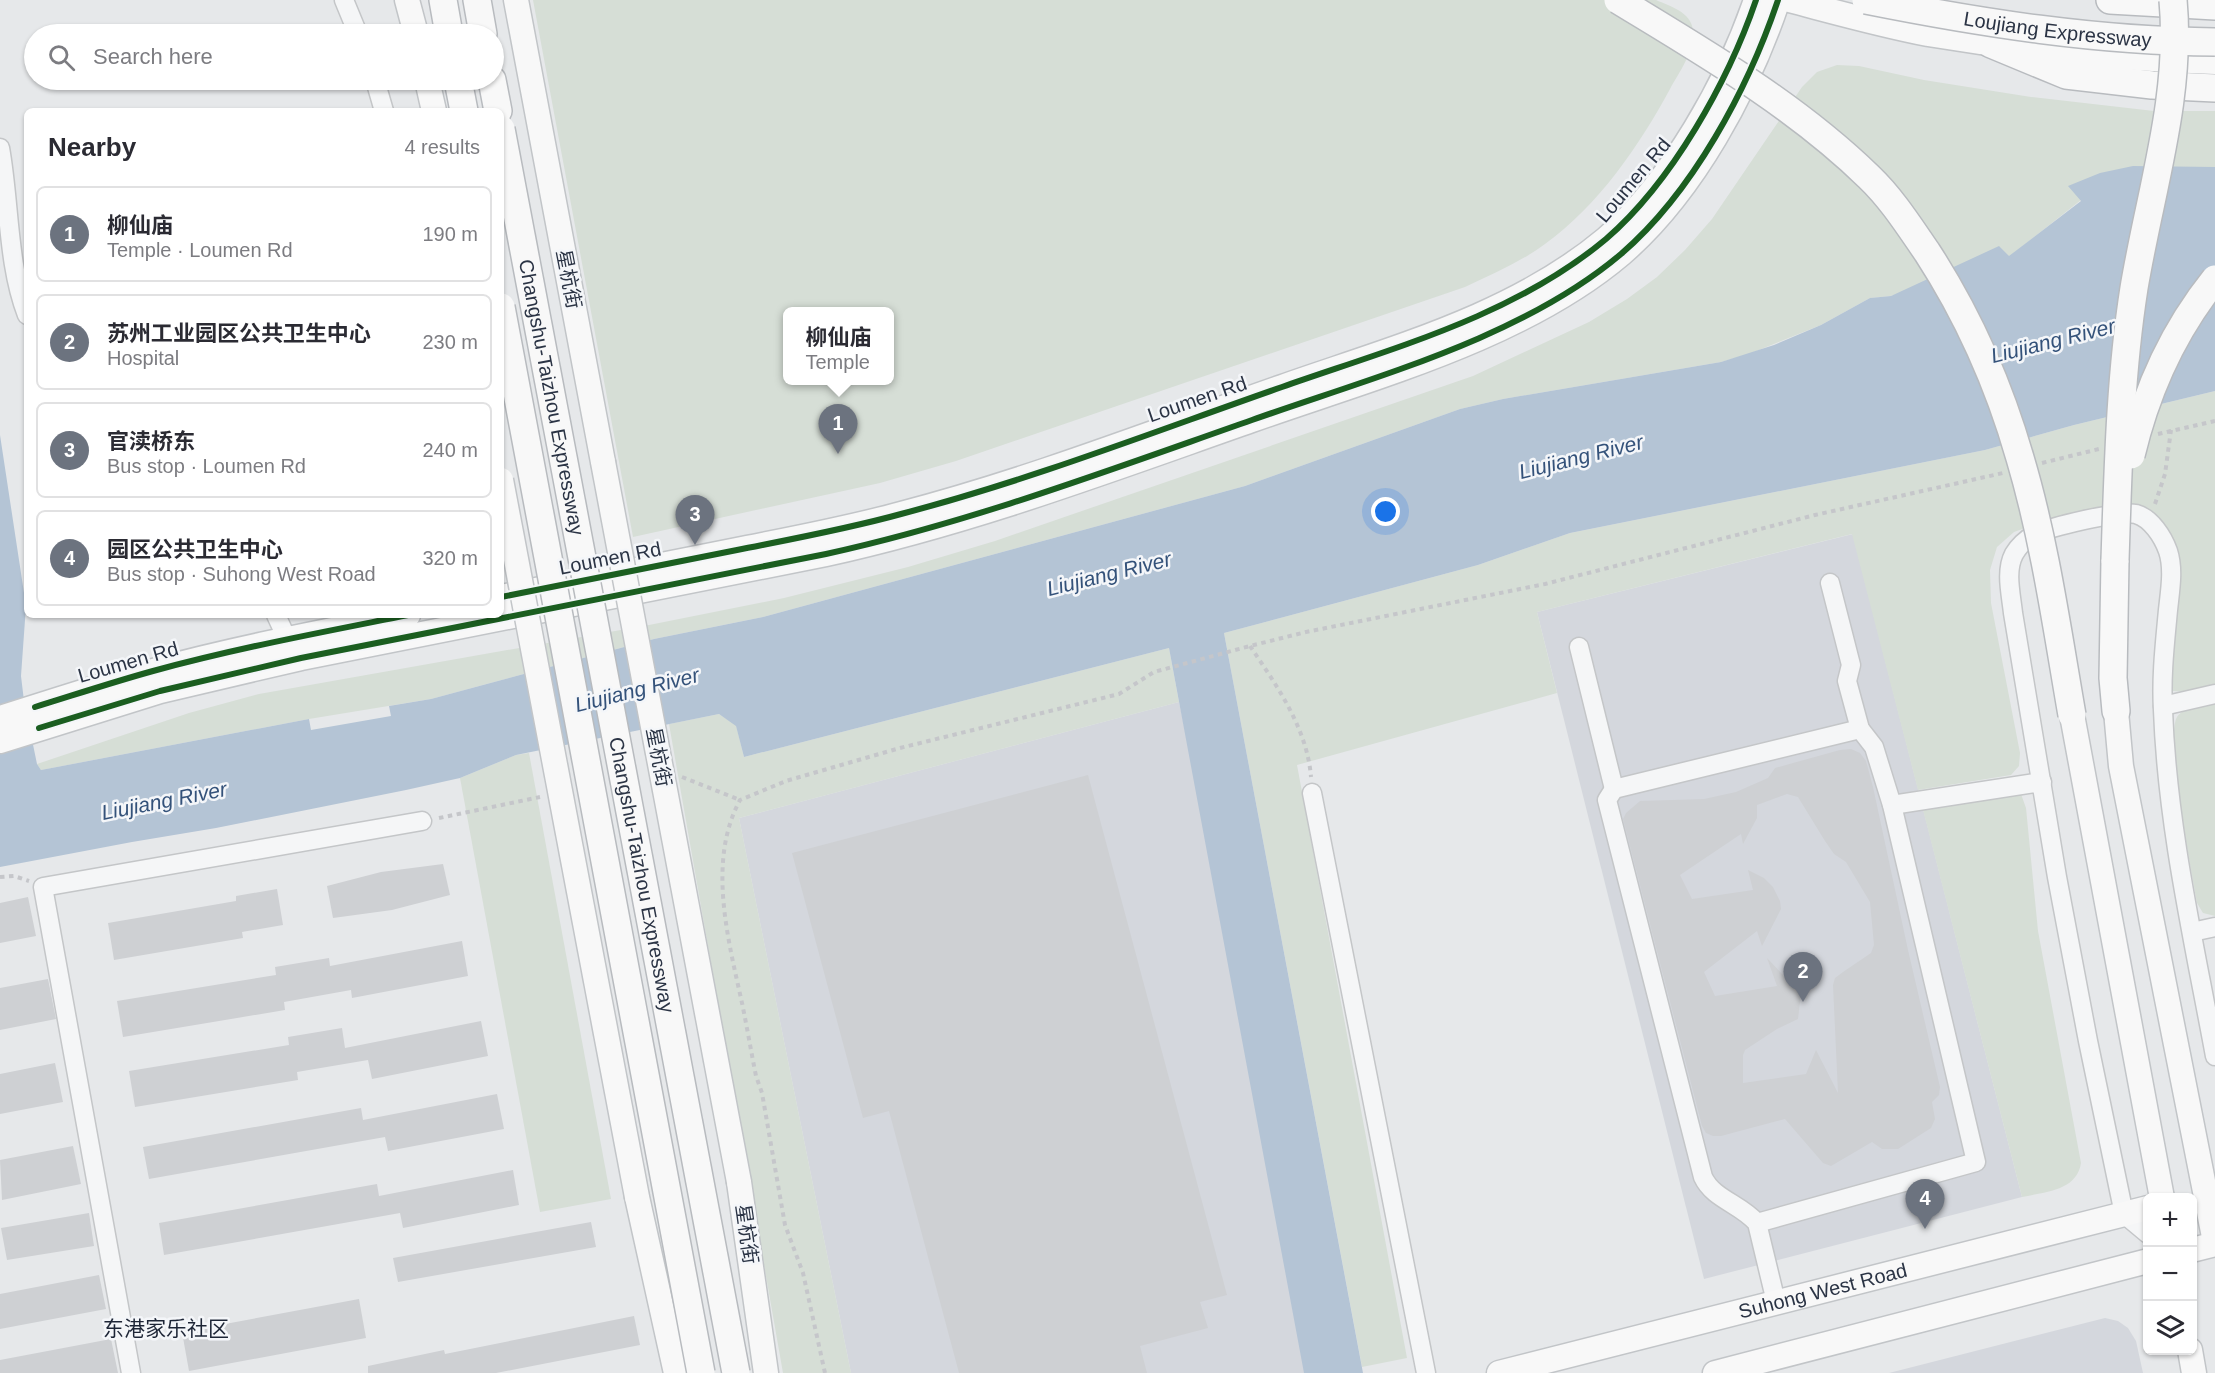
<!DOCTYPE html>
<meta charset="utf-8">
<style>
:root{--surface:#fff;--page:#f7f7f7;--text:#2b2b33;--muted:#7c7c81;--line:#e1e1e2;--accent:#6c737f}
body{margin:0;font-family:Helvetica,"Noto Sans SC",sans-serif;background:var(--page);color:var(--text)}
.controls{position:absolute;right:18px;bottom:18px;display:grid;overflow:hidden;border-radius:9px;box-shadow:0 2px 4px #0004}
.controls button{width:54px;height:54px;display:grid;place-items:center;padding:0;border:0;border-bottom:2px solid var(--line);background:var(--surface);color:var(--text);font:30px sans-serif}
.you{position:absolute;left:1386px;top:512px;width:21px;height:21px;margin:-15px;border:4px solid #fff;border-radius:50%;background:#1a73e8;box-shadow:0 0 0 9px #1a73e833}
.badge{display:grid;place-items:center;width:39px;height:39px;border-radius:50%;background:var(--accent);color:#fff;font-size:20px;font-weight:700}
.pin{position:absolute;translate:-50% -50px;filter:drop-shadow(0 2px 3px #0008)}
.pin::after{content:'';position:absolute;top:32px;width:21px;height:18px;background:inherit;clip-path:polygon(0 0,100% 0,50% 100%)}
.popup{position:absolute;left:783px;top:307px;width:111px;height:78px;box-sizing:border-box;display:grid;place-content:center;border-radius:9px;background:var(--surface);filter:drop-shadow(0 2px 4px #0005);font-size:20px;white-space:nowrap;color:var(--muted)}
.popup b{font-size:22px;color:var(--text)}
.popup::after{content:'';position:absolute;left:50%;top:100%;margin-left:-12px;border:12px solid transparent;border-top-color:var(--surface)}
.list{margin:0;padding:0;list-style:none}
h2{display:flex;justify-content:space-between;align-items:center;height:78px;margin:0;padding:0 24px;font-size:26px}
h2 small{font-size:20px;font-weight:400;color:var(--muted)}
.list li{display:grid;grid-template-columns:39px 1fr auto;gap:18px;align-items:center;box-sizing:border-box;height:96px;margin:0 12px 12px;padding:0 12px;border:2px solid var(--line);border-radius:9px}
.list b{display:block;font-size:22px;white-space:nowrap}
.list p{margin:0;font-size:20px;white-space:nowrap;color:var(--muted)}
.list em{font-size:20px;font-style:normal;color:var(--muted)}
.icon{flex:none;width:33px;height:33px;fill:none;stroke:currentColor;stroke-width:2;stroke-linecap:round;stroke-linejoin:round}
.map{position:relative;flex:none;width:2215px;height:1373px;overflow:hidden}
.search{position:absolute;background:var(--surface);box-shadow:0 2px 4px #0004;left:24px;top:24px;width:480px;height:66px;display:flex;align-items:center;gap:15px;box-sizing:border-box;padding:0 21px;border-radius:33px;color:var(--muted);font-size:22px}
.panel{position:absolute;background:var(--surface);box-shadow:0 2px 4px #0004;left:24px;top:108px;width:480px;height:510px;border-radius:9px}
.map>svg:first-child{display:block}
</style>
<div class="map">
<svg width="2215" height="1373" viewBox="0 0 2215 1373">
<rect width="100%" height="100%" fill="#e6e8ea"/>
<g fill="#d4d7dd">
<polygon points="1853,534 2022,1197 1704,1279 1537,612"/>
<polygon points="1179,702 1322,1371 1313,1373 851,1373 739,818"/>
<polygon points="2105,1318 2118,1321 2128,1328 2136,1341 2143,1373 1889,1373"/>
</g>
<g fill="#d6ded6" fill-rule="evenodd">
<path d="M533,0h1123c14,6 35,12 37,30 2,21 -13,41 -23,59 -31,57 -71,116 -125,155 -24,18 -53,30 -80,43l-509,174 -76,22 -247,54zM787,312h102v68h-102z"/>
<polygon points="1837,65 1859,66 1924,80 2031,97 2154,111 2215,111 2215,167 2181,167 2069,186 2081,200 2009,257 1891,296 1870,298 1821,325 1749,354 1721,362 1503,399 1460,409 1245,486 763,617 654,639 431,699 309,719 41,770 37,764 189,713 259,694 649,625 784,598 908,567 995,541 1473,376 1589,322 1627,299 1657,277 1685,250 1712,219 1802,87 1817,72"/>
<polygon points="2215,391 2215,685 2186,692 2173,691 2172,688 2175,566 2158,521 2028,527 2014,532 1997,547 1990,570 1991,603 2020,753 2019,766 2011,775 1918,790 1852,534 1537,612 1557,693 1297,765 1407,1358 1362,1367 1224,633 1478,565 1570,533 1985,450 2074,425"/>
<polygon points="1169,648 1179,702 739,818 851,1373 783,1373 669,724 719,714 736,725 744,757"/>
<path d="M2215,703v213l-12,-3 -6,-10c-5,-30 -32,-166 -20,-186 8,-11 26,-12 38,-14z"/>
<polygon points="529,753 611,1199 540,1212 460,778 516,755"/>
<path d="M2021,794l5,14 12,123 43,232c-4,28 -37,29 -59,34l-100,-391z"/>
</g>
<polygon fill="#b4c4d5" points="2133,166 2215,167 2215,391 2074,425 1985,450 1570,533 1478,565 1224,633 1363,1373 1304,1373 1169,648 744,757 736,726 719,714 516,755 460,778 406,790 216,828 132,842 0,867 0,435 26,606 21,676 24,701 37,764 41,770 309,719 311,730 391,716 389,706 431,699 654,639 763,617 1245,486 1460,409 1503,399 1721,362 1774,345 1821,325 1870,298 1891,296 1999,246 2009,256 2081,201 2068,186 2100,173"/>
<g fill="#ced0d3" fill-rule="evenodd">
<path d="M1851,749l9,4 6,8 7,26 35,163 32,137 -1,8 -7,7 3,17 -4,9 -33,21h-16l-10,-7 -41,24 -8,-3 -38,-44 -64,17h-8l-7,-3 -4,-7 -79,-307 3,-6 14,-12 64,-2 32,-7 32,-14 7,-10 65,-18zM1787,794l11,3 27,44 9,13 12,8 24,40 4,43 -3,8 -28,19 -8,6 -2,7 5,108 -22,-43 -10,24 -63,9v-28l2,-5 32,-21 21,-10 3,-25 -34,-36 10,28 -62,10 -11,-24 53,-41 5,15 19,-37 -1,-8 -7,-14 -9,-9 -16,-8 5,20 -61,9 -12,-24 61,-41 2,10 14,-26v-13z"/>
<polygon points="1088,775 1227,1295 1200,1302 1208,1328 1140,1346 1147,1373 959,1373 889,1111 863,1118 792,853"/>
<polygon points="443,864 450,895 392,910 333,918 327,886 381,872"/>
<polygon points="277,889 283,925 242,932 243,938 114,960 108,923 236,901 236,896"/>
<polygon points="28,897 36,936 0,943 0,903"/>
<polygon points="462,941 468,976 352,998 351,990 284,1002 285,1010 123,1037 117,1001 276,975 275,967 329,958 330,966"/>
<polygon points="48,979 56,1019 0,1030 0,988"/>
<polygon points="481,1021 488,1056 372,1079 368,1060 297,1072 298,1080 135,1107 129,1071 289,1045 288,1037 342,1028 345,1048"/>
<polygon points="55,1063 63,1102 0,1114 0,1074"/>
<polygon points="497,1094 504,1129 388,1151 385,1137 149,1179 143,1147 361,1108 363,1120"/>
<polygon points="73,1146 81,1184 2,1200 0,1160"/>
<polygon points="513,1170 519,1205 403,1228 400,1213 164,1255 159,1223 377,1184 379,1196"/>
<polygon points="89,1213 94,1246 7,1260 1,1228"/>
<polygon points="591,1222 596,1247 398,1282 393,1258"/>
<polygon points="99,1275 106,1309 0,1329 0,1294"/>
<polygon points="359,1299 366,1338 189,1371 182,1332"/>
<polygon points="634,1316 640,1345 496,1373 368,1373 368,1366 444,1350 445,1354"/>
<polygon points="111,1339 118,1373 0,1373 0,1360"/>
</g>
<g fill="none" stroke-linecap="round" stroke-linejoin="round">
<defs>
<g id="minor">
<polyline points="344,0 358,34"/>
<polyline points="375,80 384,111"/>
<path d="M0,148c10,55 7,115 27,167"/>
<polyline points="276,615 287,639 295,649"/>
<polyline points="1579,647 1614,789"/>
<polyline points="2163,706 2215,694"/>
<polyline points="1312,793 1426,1373"/>
<polyline points="1892,805 2042,782"/>
<polyline points="2192,932 2215,927"/>
<polyline points="1757,1223 1976,1162 1892,805 1874,747 1860,729 1847,681 1851,665 1830,583"/>
<path d="M2148,1234l-24,-20 -36,-173 -31,-164 -44,-264c-2,-19 -8,-42 1,-59 4,-7 12,-15 20,-19 15,-8 85,-25 102,-21 15,4 27,23 32,37 6,18 2,40 0,59 -3,33 -7,66 -5,100 4,115 31,232 52,346"/>
<path d="M1776,1302l-19,-79c-16,-19 -44,-24 -54,-46l-96,-377 7,-11 246,-60"/>
<polyline points="131,1373 43,887 422,821"/>
</g>
<g id="major">
<polyline points="407,0 416,34"/>
<polyline points="516,0 603,462"/>
<path d="M1789,0c46,12 92,25 139,34 95,16 190,25 287,28"/>
<polyline points="427,80 434,111"/>
<path d="M501,597c79,-16 158,-32 236,-47 55,-11 110,-21 164,-36 130,-34 255,-83 381,-127 111,-39 232,-71 324,-148 66,-57 122,-157 150,-239"/>
<polyline points="2116,711 2121,766 2215,1242"/>
<polyline points="2072,715 2162,1198"/>
<path d="M0,718c51,-16 102,-33 153,-47 84,-23 170,-39 255,-56"/>
<path d="M0,741l160,-50 141,-33 525,-104c146,-32 286,-85 426,-134 121,-43 270,-82 369,-166 72,-62 127,-165 157,-254"/>
<polyline points="739,1182 766,1373"/>
<polyline points="637,1197 676,1373"/>
<polyline points="2192,1250 2215,1244"/>
<polyline points="2190,1350 2194,1373"/>
<path id="s1" d="M1499,1373l649,-165"/>
<polyline points="1715,1373 2148,1261"/>
</g>
<g id="highway">
<polyline points="443,0 449,34"/>
<polyline points="477,0 483,34"/>
<polyline points="2110,0 2215,6"/>
<polyline points="1991,44 2066,75 2152,85 2215,88"/>
<polyline points="458,80 464,111"/>
<polyline points="492,80 498,111"/>
<polyline points="2115,560 2113,678 2116,711"/>
</g>
</defs>
<use href="#minor" stroke="#c4c6c8" stroke-width="21"/>
<use href="#major" stroke="#c2c5c8" stroke-width="27"/>
<use href="#highway" stroke="#b8bbbf" stroke-width="30"/>
<g stroke="#c5c6ca" stroke-width="4" stroke-dasharray="4.5 4.5" stroke-linecap="butt">
<polyline points="2158,434 2215,421"/>
<polyline points="2042,463 2099,449"/>
<polyline points="2155,504 2165,474 2171,430"/>
<path d="M1250,646c27,40 57,82 61,131"/>
<polyline points="682,777 740,800"/>
<polyline points="439,818 540,797"/>
<polyline points="0,877 14,876 29,881"/>
<path d="M825,1373l-22,-100 -18,-48 -23,-132 -6,-17c-5,-25 -9,-49 -14,-73 -14,-64 -35,-142 -2,-203l46,-19 114,-33 219,-54 35,-22 96,-26 56,-14 239,-48 270,-69 188,-42"/>
</g>
<use href="#minor" stroke="#f5f6f7" stroke-width="18"/>
<use href="#major" stroke="#f8f8f8" stroke-width="24"/>
<use href="#highway" stroke="#f8f8f8" stroke-width="27"/>
<defs>
<g id="major-bridge">
<polyline points="603,462 739,1182"/>
<polyline points="501,480 637,1197"/>
</g>
<g id="highway-bridge">
<path d="M1618,0c87,53 177,105 251,177 23,22 40,49 58,75 41,63 72,133 93,206 25,84 37,171 52,257"/>
<path id="s2" d="M1866,0c115,23 231,41 349,42"/>
<path id="s3" d="M501,129l235,1244"/>
<polyline points="501,307 701,1373"/>
<path d="M2131,455c15,-63 43,-125 84,-176"/>
<path d="M2115,560c3,-91 5,-183 19,-272 16,-96 48,-191 39,-288"/>
</g>
</defs>
<use href="#major-bridge" stroke="#c2c5c8" stroke-width="27" stroke-linecap="butt"/>
<use href="#highway-bridge" stroke="#b8bbbf" stroke-width="30" stroke-linecap="butt"/>
<use href="#major-bridge" stroke="#f8f8f8" stroke-width="24"/>
<use href="#highway-bridge" stroke="#f8f8f8" stroke-width="27"/>
<defs>
<g id="cycleway">
<path d="M501,597c79,-16 158,-32 236,-47 55,-11 110,-21 164,-36 130,-34 255,-83 381,-127 111,-39 232,-71 324,-148 66,-57 122,-157 150,-239"/>
<path d="M35,707c39,-12 78,-25 118,-36 84,-23 170,-39 255,-56"/>
<path d="M39,728l121,-37 141,-33 525,-104c146,-32 286,-85 426,-134 121,-43 270,-82 369,-166 72,-62 127,-165 157,-254"/>
</g>
</defs>
<use href="#cycleway" stroke="#f4f6f9" stroke-width="10"/>
<use href="#cycleway" stroke="#1b5e20" stroke-width="6"/>
</g>
<g text-anchor="middle" stroke-width="5" stroke-linejoin="round" paint-order="stroke">
<g font-size="20" fill="#2b3445" stroke="#f4f6f9">
<text dy="7" stroke="none"><textPath href="#s2" startOffset="194">Loujiang Expressway</textPath></text>
<text transform="translate(1633 180) rotate(-50)" y="7">Loumen Rd</text>
<text transform="translate(569 279) rotate(79)" y="7">星杭街</text>
<text dy="7" stroke="none"><textPath href="#s3" startOffset="273">Changshu-Taizhou Expressway</textPath></text>
<text transform="translate(1197 399) rotate(-19)" y="7">Loumen Rd</text>
<text transform="translate(610 558) rotate(-11)" y="7">Loumen Rd</text>
<text transform="translate(128 662) rotate(-16)" y="7">Loumen Rd</text>
<text transform="translate(659 757) rotate(79)" y="7">星杭街</text>
<text dy="7" stroke="none"><textPath href="#s3" startOffset="759">Changshu-Taizhou Expressway</textPath></text>
<text transform="translate(747 1234) rotate(82)" y="7">星杭街</text>
<text dy="7" stroke="none"><textPath href="#s1" startOffset="334">Suhong West Road</textPath></text>
</g>
<g font-size="21" font-style="italic" fill="#34527a" stroke="#f4f6f9">
<text transform="translate(2053 341) rotate(-14)" y="7">Liujiang River</text>
<text transform="translate(1581 457) rotate(-14)" y="7">Liujiang River</text>
<text transform="translate(1109 574) rotate(-14)" y="7">Liujiang River</text>
<text transform="translate(637 690) rotate(-14)" y="7">Liujiang River</text>
<text transform="translate(164 801) rotate(-11)" y="7">Liujiang River</text>
</g>
<g font-size="21" fill="#1d2536" stroke="#f4f6f9">
<text x="166" y="1336">东港家乐社区</text>
</g>
</g>
</svg>
<div class="controls">
<button>+</button>
<button>−</button>
<button><svg class="icon" aria-label="layers" viewBox="0 0 24 24"><path d="M12 4l9 5-9 5-9-5zM3 14l9 5 9-5"/></svg></button>
</div>
<div class="you"></div>
<div class="pin badge" style="left:838px;top:454px">1</div>
<div class="popup"><b>柳仙庙</b>Temple</div>
<div class="pin badge" style="left:1803px;top:1002px">2</div>
<div class="pin badge" style="left:695px;top:545px">3</div>
<div class="pin badge" style="left:1925px;top:1229px">4</div>
<div class="search"><svg class="icon" aria-label="search" viewBox="0 0 24 24"><circle cx="10" cy="10" r="6"/><path d="M15 15l6 6"/></svg>Search here</div>
<section class="panel">
<h2>Nearby<small>4 results</small></h2>
<ul class="list">
<li><span class="badge">1</span><div><b>柳仙庙</b><p>Temple · Loumen Rd</p></div><em>190 m</em></li>
<li><span class="badge">2</span><div><b>苏州工业园区公共卫生中心</b><p>Hospital</p></div><em>230 m</em></li>
<li><span class="badge">3</span><div><b>官渎桥东</b><p>Bus stop · Loumen Rd</p></div><em>240 m</em></li>
<li><span class="badge">4</span><div><b>园区公共卫生中心</b><p>Bus stop · Suhong West Road</p></div><em>320 m</em></li>
</ul>
</section>
</div>
